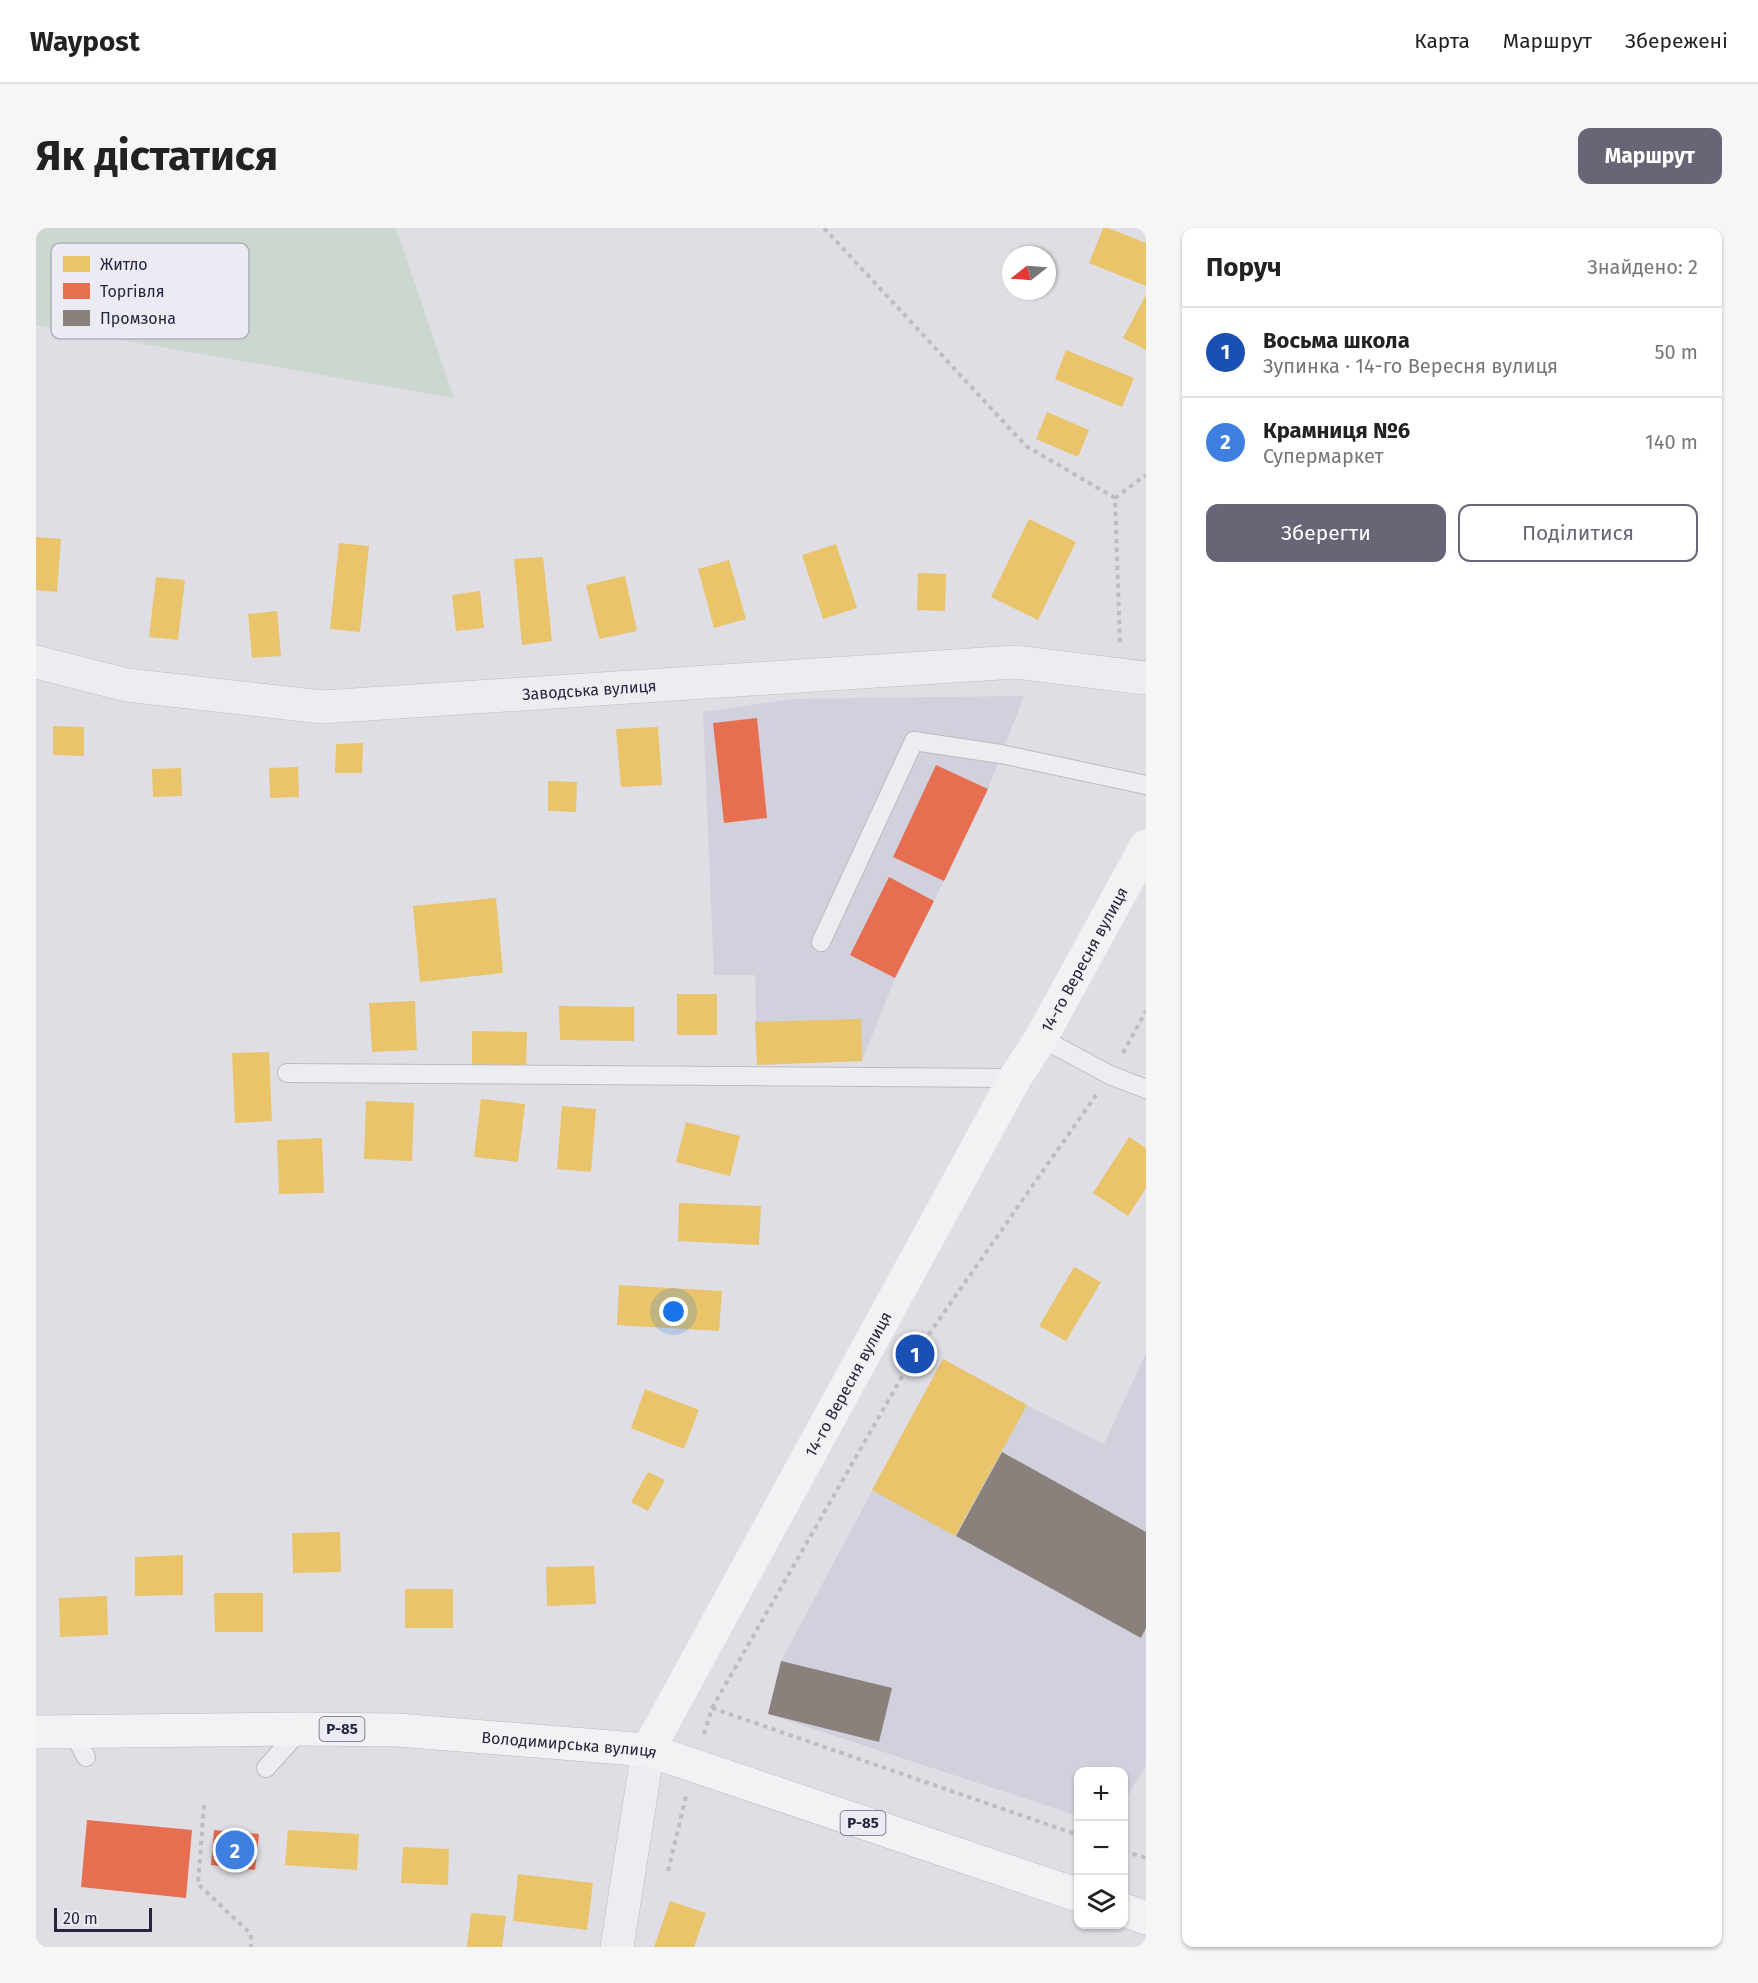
<!DOCTYPE html>
<html lang="uk">
<meta charset="utf-8">
<style>
:root{--surface:#fff;--page:#f6f6f6;--text:#222;--muted:#767676;--line:#e0e0e0;--accent:#667}
body{margin:0;font-family:"Fira Sans",sans-serif;background:var(--page);color:var(--text)}
.controls{position:absolute;right:18px;bottom:18px;display:grid;overflow:hidden;border-radius:12px;box-shadow:0 2px 4px #0004}
.controls button{width:54px;height:54px;display:grid;place-items:center;padding:0;border:0;border-bottom:2px solid var(--line);background:var(--surface);color:var(--text);font:30px sans-serif}
.compass{position:absolute;left:966px;top:18px;width:54px;height:54px;border-radius:50%;background:var(--surface);box-shadow:0 2px 4px #0004;rotate:253deg}
.scale{position:absolute;left:18px;bottom:15px;width:98px;box-sizing:border-box;padding-left:6px;border:3px solid #25253d;border-top:0;font-size:16px;line-height:21px;white-space:nowrap;color:#25253d;-webkit-text-stroke:4px #ebebf4;paint-order:stroke}
.you{position:absolute;left:638px;top:1084px;width:21px;height:21px;margin:-15px;border:4px solid #fff;border-radius:50%;background:#1a73e8;box-shadow:0 0 0 9px #1a73e833}
.badge{display:grid;place-items:center;width:39px;height:39px;border-radius:50%;background:var(--accent);color:#fff;font-size:20px;font-weight:700}
.pin{position:absolute;translate:-50% -50%;border:3px solid #fff;box-shadow:0 2px 6px #0006}
.list{margin:0;padding:0;list-style:none}
h2{display:flex;justify-content:space-between;align-items:center;height:78px;margin:0;padding:0 24px;font-size:26px}
h2 small{font-size:20px;font-weight:400;color:var(--muted)}
.list li{display:grid;grid-template-columns:39px 1fr auto;gap:18px;align-items:center;box-sizing:border-box;height:90px;padding:0 24px;border-top:2px solid var(--line)}
.list b{display:block;font-size:22px;white-space:nowrap}
.list p{margin:0;font-size:20px;white-space:nowrap;color:var(--muted)}
.list em{font-size:20px;font-style:normal;color:var(--muted)}
.actions{display:flex;gap:12px;padding:18px 24px}
.actions a{flex:1;padding:14px 0;border:2px solid var(--accent);border-radius:12px;text-align:center;font-size:21px;color:var(--accent)}
.actions .main{background:var(--accent);color:#fff}
.icon{flex:none;width:33px;height:33px;fill:none;stroke:currentColor;stroke-width:2;stroke-linecap:round;stroke-linejoin:round}
.map{position:relative;flex:none;width:1110px;height:1719px;overflow:hidden;border-radius:12px}
header{display:flex;align-items:center;gap:36px;box-sizing:border-box;height:84px;padding:0 30px;background:var(--surface);border-bottom:2px solid var(--line)}
header strong{font-size:28px}
nav{display:flex;gap:33px;margin-inline-start:auto;font-size:21px}
.intro{display:flex;align-items:center;justify-content:space-between;box-sizing:border-box;height:144px;padding:0 36px}
h1{margin:0;font-size:42px}
.button{padding:15px 27px;border-radius:12px;background:var(--accent);color:#fff;font-size:21px;font-weight:700}
main{display:flex;gap:36px;padding:0 36px}
aside{flex:1;background:var(--surface);border-radius:12px;box-shadow:0 2px 4px #0004}
.map>svg:first-child{display:block}
</style>
<header>
<strong>Waypost</strong>
<nav><a>Карта</a><a>Маршрут</a><a>Збережені</a></nav>
</header>
<div class="intro"><h1>Як дістатися</h1><a class="button">Маршрут</a></div>
<main>
<div class="map">
<svg width="1110" height="1719" viewBox="0 0 1110 1719">
<rect width="100%" height="100%" fill="#dedee4"/>
<g fill="#d1d1dd">
<polygon points="988,468 952,561 908,653 859,750 826,833 721,837 719,747 678,747 667,484 756,471"/>
<polygon points="1110,1125 1110,1537 1088,1574 1088,1544 1042,1544 1042,1588 732,1486 745,1433 907,1131 991,1177 1068,1216"/>
</g>
<polygon fill="#cbd7cf" points="0,0 360,0 418,170 0,97"/>
<g fill="#e9c46a">
<polygon points="1067,0 1072,0 1110,15 1110,58 1053,35"/>
<polygon points="1110,67 1110,122 1087,110"/>
<polygon points="1030,122 1098,150 1086,179 1019,151"/>
<polygon points="1011,184 1053,202 1042,229 1000,211"/>
<polygon points="993,291 1040,314 1002,392 955,369"/>
<polygon points="0,309 25,311 21,364 0,362"/>
<polygon points="303,315 333,318 324,404 294,401"/>
<polygon points="800,316 821,380 787,391 766,327"/>
<polygon points="507,329 516,413 486,417 478,331"/>
<polygon points="693,332 710,391 678,400 662,341"/>
<polygon points="882,345 910,346 909,383 881,382"/>
<polygon points="589,348 601,403 563,411 550,357"/>
<polygon points="120,349 149,352 142,412 113,409"/>
<polygon points="444,363 448,400 420,403 416,367"/>
<polygon points="241,383 245,428 216,430 212,386"/>
<polygon points="17,498 48,499 48,528 17,527"/>
<polygon points="622,499 626,557 585,559 580,501"/>
<polygon points="327,515 326,545 299,545 300,516"/>
<polygon points="262,539 263,569 234,570 233,540"/>
<polygon points="145,540 146,568 117,569 116,541"/>
<polygon points="512,553 541,554 540,584 512,583"/>
<polygon points="460,670 467,745 384,754 377,678"/>
<rect x="641" y="766" width="40" height="41"/>
<polygon points="379,773 381,822 336,824 333,775"/>
<polygon points="523,778 598,779 598,813 524,812"/>
<polygon points="825,791 826,833 721,837 719,794"/>
<polygon points="436,803 491,804 490,839 436,838"/>
<polygon points="233,824 236,893 199,895 196,825"/>
<polygon points="445,871 489,876 482,934 438,929"/>
<polygon points="330,873 378,875 376,933 328,931"/>
<polygon points="526,878 560,881 555,944 521,941"/>
<polygon points="650,894 704,908 694,948 640,934"/>
<polygon points="1093,909 1110,920 1110,960 1092,988 1057,965"/>
<polygon points="286,910 288,965 243,966 241,912"/>
<polygon points="643,975 725,978 723,1017 642,1013"/>
<polygon points="1038,1039 1065,1054 1030,1113 1003,1098"/>
<polygon points="583,1057 686,1063 683,1103 581,1097"/>
<polygon points="907,1131 991,1177 919,1308 836,1262"/>
<polygon points="609,1161 663,1182 648,1221 595,1200"/>
<polygon points="612,1244 629,1252 612,1283 595,1274"/>
<polygon points="304,1304 305,1344 257,1345 256,1305"/>
<polygon points="147,1327 147,1367 99,1368 99,1329"/>
<polygon points="558,1338 560,1376 511,1378 510,1339"/>
<rect x="369" y="1361" width="48" height="39"/>
<polygon points="178,1365 227,1365 227,1404 179,1404"/>
<polygon points="71,1368 72,1407 24,1409 23,1370"/>
<polygon points="252,1602 323,1606 321,1642 249,1637"/>
<polygon points="367,1619 413,1621 412,1657 365,1655"/>
<polygon points="482,1646 557,1655 551,1702 477,1693"/>
<polygon points="634,1673 670,1685 658,1719 618,1719"/>
<polygon points="435,1685 470,1688 466,1719 431,1719"/>
</g>
<g fill="#e76f51">
<polygon points="721,490 731,590 688,595 677,495"/>
<polygon points="900,537 952,561 908,653 857,629"/>
<polygon points="853,649 898,673 859,750 814,727"/>
<polygon points="51,1592 156,1602 150,1670 45,1659"/>
<polygon points="178,1602 223,1606 219,1642 175,1637"/>
</g>
<g fill="#8a817c">
<polygon points="966,1224 1110,1304 1110,1400 1105,1410 920,1308"/>
<polygon points="745,1433 856,1460 843,1514 732,1486"/>
</g>
<g fill="none" stroke-linecap="round" stroke-linejoin="round">
<defs>
<g id="service">
<polyline points="785,714 878,513 965,526 1110,557"/>
<polyline points="1005,810 1074,847 1110,861"/>
<polyline points="251,845 979,850"/>
<polyline points="37,1505 50,1529"/>
<polyline points="230,1540 265,1501"/>
</g>
<g id="minor">
<path id="s1" d="M0,434l91,23 195,22 693,-45 131,16"/>
<polyline points="581,1719 612,1522"/>
</g>
<g id="primary">
<path id="s3" d="M0,1504l265,-3 97,1 250,20 430,145"/>
<polyline points="1088,1682 1110,1690"/>
</g>
</defs>
<use href="#service" stroke="#bbbbc1" stroke-width="20"/>
<use href="#minor" stroke="#bbbbc1" stroke-width="34"/>
<use href="#primary" stroke="#babbc2" stroke-width="34"/>
<g stroke="#bdbdc4" stroke-width="4" stroke-dasharray="4.5 4.5" stroke-linecap="butt">
<polyline points="788,0 990,218 1079,270 1084,416"/>
<polyline points="1079,270 1110,247"/>
<polyline points="1087,825 1110,783"/>
<polyline points="676,1480 1042,1607"/>
<polyline points="668,1506 676,1480 879,1126 1060,867"/>
<polyline points="168,1577 162,1656 215,1706 215,1719"/>
<polyline points="1088,1623 1110,1630"/>
<polyline points="632,1643 650,1568"/>
</g>
<use href="#service" stroke="#ededf1" stroke-width="18"/>
<use href="#minor" stroke="#ededf1" stroke-width="33"/>
<path stroke="#f2f2f5" stroke-width="33" id="s2" d="M612,1522l367,-672 26,-40 105,-192"/>
<use href="#primary" stroke="#f2f2f5" stroke-width="33"/>
</g>
<g text-anchor="middle" stroke-width="6" stroke-linejoin="round" paint-order="stroke">
<g fill="#ebebf4" stroke="#606074" stroke-width="1.5">
<rect x="283.5" y="1489" width="45" height="24" rx="4.5"/>
<rect x="804.5" y="1583" width="45" height="24" rx="4.5"/>
</g>
<g font-size="15" font-weight="bold" fill="#25253d">
<text x="306" y="1506">Р-85</text>
<text x="827" y="1600">Р-85</text>
</g>
<g font-size="16" fill="#25253d" stroke="#ebebf4">
<text dy="6" stroke="none"><textPath href="#s1" startOffset="558">Заводська вулиця</textPath></text>
<text dy="6" stroke="none"><textPath href="#s2" startOffset="903">14-го Вересня вулиця</textPath></text>
<text dy="6" stroke="none"><textPath href="#s2" startOffset="417">14-го Вересня вулиця</textPath></text>
<text dy="6" stroke="none"><textPath href="#s3" startOffset="534">Володимирська вулиця</textPath></text>
</g>
</g>
<rect x="15" y="15" width="198" height="96" rx="9" fill="#ebebf4" stroke="#b0b0bd" stroke-width="1.5"/>
<rect x="27" y="28" width="27" height="16" fill="#e9c46a"/>
<rect x="27" y="55" width="27" height="16" fill="#e76f51"/>
<rect x="27" y="82" width="27" height="16" fill="#8a817c"/>
<g font-size="16" fill="#25253d">
<text x="64" y="42">Житло</text>
<text x="64" y="69">Торгівля</text>
<text x="64" y="96">Промзона</text>
</g>
</svg>
<div class="controls">
<button>+</button>
<button>−</button>
<button><svg class="icon" aria-label="layers" viewBox="0 0 24 24"><path d="M12 4l9 5-9 5-9-5zM3 14l9 5 9-5"/></svg></button>
</div>
<svg class="compass" viewBox="-18 -18 36 36"><path d="M0-13l5 13h-10z" fill="#e53935"/><path d="M0 13l5-13h-10z" fill="#767676"/></svg>
<div class="scale">20 m</div>
<div class="you"></div>
<div class="pin badge" style="left:879px;top:1126px;background:#1a4fb4">1</div>
<div class="pin badge" style="left:199px;top:1622px;background:#3f7fe0">2</div>
</div>
<aside>
<h2>Поруч<small>Знайдено: 2</small></h2>
<ul class="list">
<li><span class="badge" style="background:#1a4fb4">1</span><div><b>Восьма школа</b><p>Зупинка · 14-го Вересня вулиця</p></div><em>50 m</em></li>
<li><span class="badge" style="background:#3f7fe0">2</span><div><b>Крамниця №6</b><p>Супермаркет</p></div><em>140 m</em></li>
</ul>
<div class="actions"><a class="main">Зберегти</a><a>Поділитися</a></div>
</aside>
</main>
